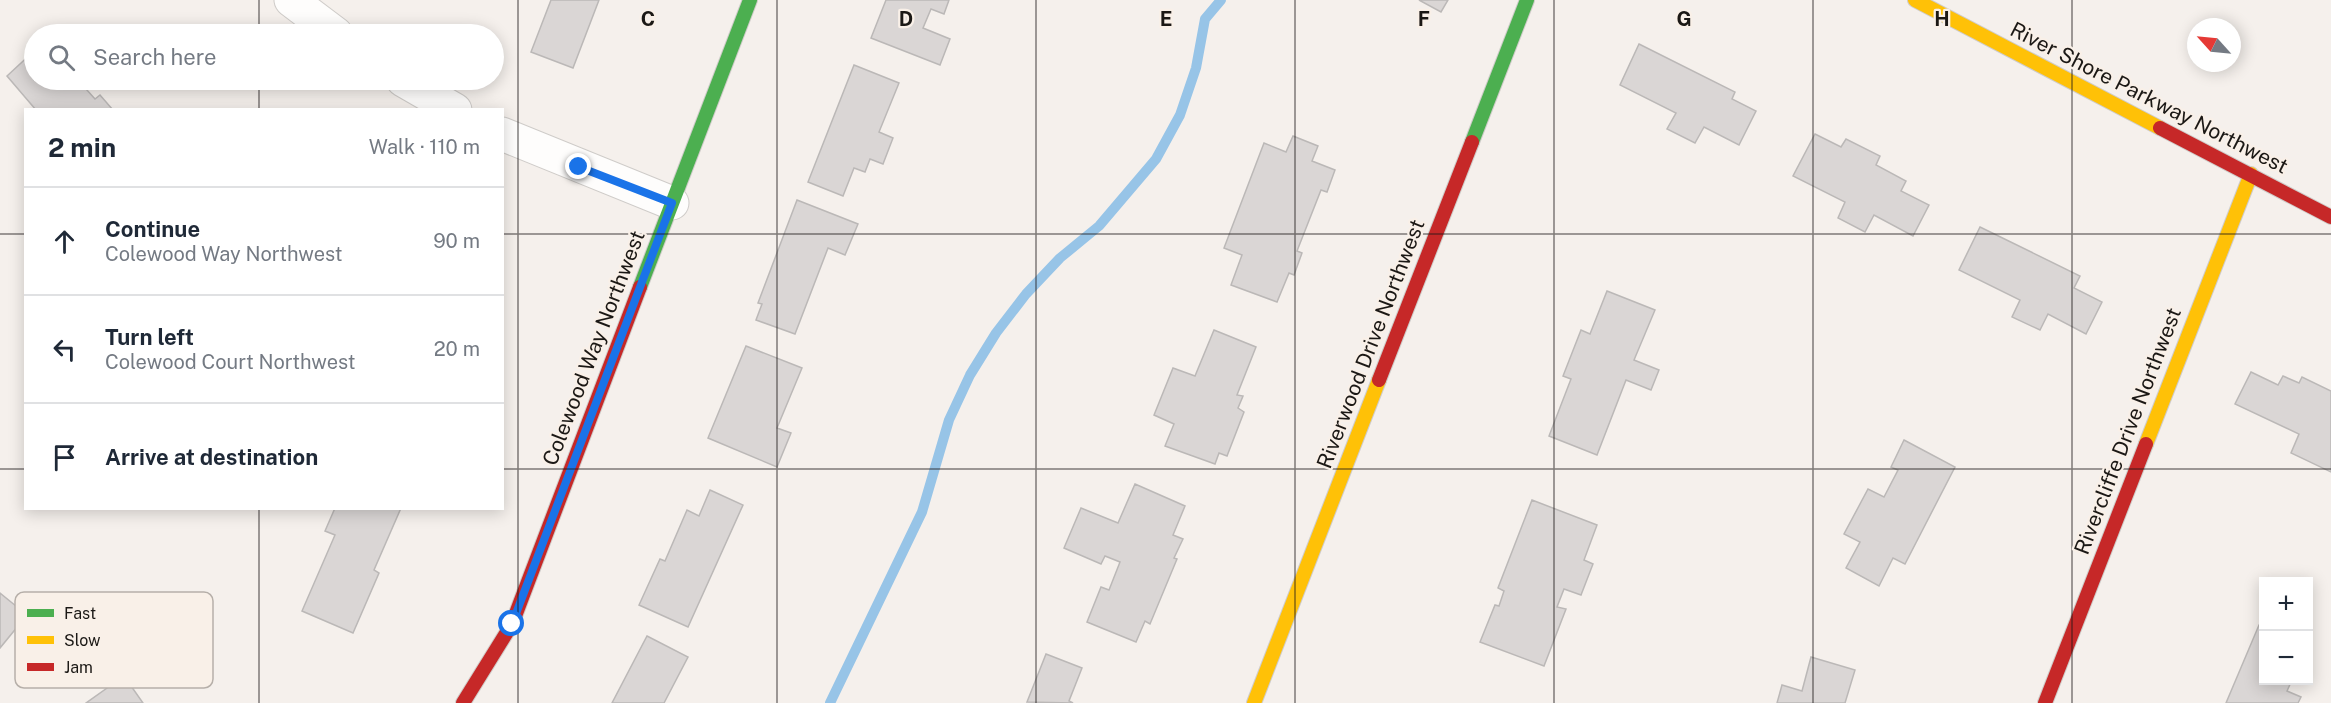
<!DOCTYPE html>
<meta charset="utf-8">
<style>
:root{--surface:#fff;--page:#f6f6f7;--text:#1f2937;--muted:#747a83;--line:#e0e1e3}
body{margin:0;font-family:"Public Sans",sans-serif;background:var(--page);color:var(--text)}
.controls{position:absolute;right:18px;bottom:18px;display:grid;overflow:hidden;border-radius:0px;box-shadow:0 3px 15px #0003}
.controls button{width:54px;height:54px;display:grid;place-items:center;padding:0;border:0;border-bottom:2px solid var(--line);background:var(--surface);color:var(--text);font:30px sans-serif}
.compass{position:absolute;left:2187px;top:18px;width:54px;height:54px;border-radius:50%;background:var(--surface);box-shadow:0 3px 15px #0003;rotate:297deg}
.stop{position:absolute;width:18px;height:18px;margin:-14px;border:4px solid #1a73e8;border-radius:50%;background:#fff}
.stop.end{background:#1a73e8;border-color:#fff;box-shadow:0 2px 6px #0008}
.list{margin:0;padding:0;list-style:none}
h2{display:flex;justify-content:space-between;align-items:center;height:78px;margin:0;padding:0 24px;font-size:26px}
h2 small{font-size:20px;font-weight:400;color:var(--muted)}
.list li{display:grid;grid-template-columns:39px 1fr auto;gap:18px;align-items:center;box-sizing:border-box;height:108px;padding:0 24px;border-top:2px solid var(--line)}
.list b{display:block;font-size:22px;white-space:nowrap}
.list p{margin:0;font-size:20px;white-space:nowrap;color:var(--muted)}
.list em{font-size:20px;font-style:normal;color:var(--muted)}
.icon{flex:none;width:33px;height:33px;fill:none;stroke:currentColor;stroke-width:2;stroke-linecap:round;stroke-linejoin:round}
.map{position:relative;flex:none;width:2331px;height:703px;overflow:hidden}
.search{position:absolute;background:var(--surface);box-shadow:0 3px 15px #0003;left:24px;top:24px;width:480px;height:66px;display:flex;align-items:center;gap:15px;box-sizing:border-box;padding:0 21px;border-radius:33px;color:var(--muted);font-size:22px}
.panel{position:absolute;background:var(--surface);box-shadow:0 3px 15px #0003;left:24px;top:108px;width:480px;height:402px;border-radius:0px}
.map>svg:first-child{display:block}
</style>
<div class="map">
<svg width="2331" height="703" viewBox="0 0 2331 703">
<rect width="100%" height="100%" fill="#f5f0ec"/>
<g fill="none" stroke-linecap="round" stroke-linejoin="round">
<polyline stroke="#97c4e7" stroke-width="10" points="830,703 922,512 949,420 970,375 996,333 1026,294 1060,258 1099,226 1156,159 1180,115 1196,68 1205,19 1221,0"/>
</g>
<g fill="#dad6d5" stroke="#bbb8b7" stroke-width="1.5">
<polygon points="551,0 599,0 573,68 531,52"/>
<polygon points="886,0 949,0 944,14 931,9 923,28 950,39 940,65 871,38"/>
<polygon points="1419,0 1448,0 1441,12"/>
<polygon points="1639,44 1735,92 1732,99 1756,111 1739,145 1704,127 1695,143 1667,129 1676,113 1620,85"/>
<polygon points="34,51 34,80 78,80 95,99 100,95 113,110 36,110 7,76"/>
<polygon points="854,65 899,83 879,132 893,138 883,164 870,159 865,172 854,168 843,196 808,182"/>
<polygon points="1815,134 1841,147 1846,139 1880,156 1876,165 1906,181 1901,191 1929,205 1913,236 1874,215 1865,232 1838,218 1845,202 1793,176"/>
<polygon points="1293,136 1318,146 1312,161 1335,170 1327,192 1321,190 1297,251 1302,253 1294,275 1289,273 1277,302 1231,285 1242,255 1224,248 1264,143 1286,152"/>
<polygon points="797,200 858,224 845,255 828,248 795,334 756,320 762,304 758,303"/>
<polygon points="1980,227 2080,276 2074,288 2102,302 2086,334 2048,314 2040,330 2012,317 2020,300 1959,270"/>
<polygon points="1607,291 1655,310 1634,360 1659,370 1651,390 1626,380 1597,455 1549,436 1571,379 1563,376 1581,330 1590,334"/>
<polygon points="1214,330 1256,347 1237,395 1243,396 1238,408 1244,412 1227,456 1219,453 1215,464 1165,446 1174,424 1154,415 1173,368 1195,376"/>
<polygon points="746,346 802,368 777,428 791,433 777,467 708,438"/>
<polygon points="2251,372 2278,385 2283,376 2299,383 2302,377 2331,391 2331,472 2291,453 2299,434 2235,404"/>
<polygon points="1904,440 1955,467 1905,564 1893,558 1879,586 1846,568 1860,542 1844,534 1868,489 1884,497 1898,470 1891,467"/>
<polygon points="1135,484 1185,506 1173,535 1183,539 1174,558 1177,559 1150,624 1145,621 1136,642 1087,622 1101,587 1109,590 1120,562 1105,556 1101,564 1064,548 1081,508 1118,523"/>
<polygon points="710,490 743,505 688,627 639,605 660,559 665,561 687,510 699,516"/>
<polygon points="1532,500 1597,525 1584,560 1593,564 1581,595 1564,589 1557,607 1566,609 1544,666 1480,642 1495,605 1499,606 1504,591 1498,588"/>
<polygon points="335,508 401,508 374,570 379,573 353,633 302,611 335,535 325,531"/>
<polygon points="0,593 27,615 0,648"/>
<polygon points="2259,625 2264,626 2264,680 2292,680 2287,691 2301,697 2298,703 2226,703"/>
<polygon points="647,636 688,657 664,703 612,703"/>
<polygon points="1046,654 1082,668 1069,701 1073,703 1027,702"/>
<polygon points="1811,657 1855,670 1845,703 1777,703 1782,685 1802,691"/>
<polygon points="124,676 143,703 86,703"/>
</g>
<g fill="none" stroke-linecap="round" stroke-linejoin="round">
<defs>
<g id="street">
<polyline points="291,0 336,34"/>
<polyline points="403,80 455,110"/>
<polyline points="502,134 672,203"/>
</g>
<g id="fast">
<polyline points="1472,142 1527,0"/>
<polyline points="640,287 750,0"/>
</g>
<g id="slow">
<polyline points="1915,0 2160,128"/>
<polyline points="2146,444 2251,174"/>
<polyline points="1254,703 1379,380"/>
</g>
<g id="jam">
<polyline points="2160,128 2331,217"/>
<polyline points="1379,380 1472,142"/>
<polyline points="463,703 512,624 640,287"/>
<polyline points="2045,703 2146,444"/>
</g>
</defs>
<use href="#street" stroke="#cfccc9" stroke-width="35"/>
<use href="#fast" stroke="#cfccc9" stroke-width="16"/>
<use href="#slow" stroke="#cfccc9" stroke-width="16"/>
<use href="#jam" stroke="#cfccc9" stroke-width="16"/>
<use href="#street" stroke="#fefdfc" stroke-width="33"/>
<use href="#fast" stroke="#4caf50" stroke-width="14"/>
<use href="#slow" stroke="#ffc107" stroke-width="14"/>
<use href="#jam" stroke="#c62828" stroke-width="14"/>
</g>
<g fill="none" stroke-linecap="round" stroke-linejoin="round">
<polyline stroke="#1a73e8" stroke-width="8" points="512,624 672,203 579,167"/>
</g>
<path fill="none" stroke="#1b1815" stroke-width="1.5" stroke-opacity="0.55" d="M259,0v34M518,0v703M777,0v703M1036,0v703M1295,0v703M1554,0v703M1813,0v703M2072,0v703M259,80v30M0,234h26M502,234h1829M0,469h26M502,469h1829M259,508v195"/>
<g text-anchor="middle" stroke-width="4.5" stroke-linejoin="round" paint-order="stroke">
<g font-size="21" fill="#1b1815" stroke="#f9f0e8">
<text transform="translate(2149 98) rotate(27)" y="7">River Shore Parkway Northwest</text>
<text transform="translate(1371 344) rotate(-69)" y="7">Riverwood Drive Northwest</text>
<text transform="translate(594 348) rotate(-69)" y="7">Colewood Way Northwest</text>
<text transform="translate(2128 431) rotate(-69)" y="7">Rivercliffe Drive Northwest</text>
</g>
</g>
<rect x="15" y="592" width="198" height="96" rx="9" fill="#f9f0e8" stroke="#b6afa9" stroke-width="1.5"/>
<rect x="27" y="609" width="27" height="8" fill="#4caf50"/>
<rect x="27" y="636" width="27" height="8" fill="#ffc107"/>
<rect x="27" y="663" width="27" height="8" fill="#c62828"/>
<g font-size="16" fill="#1b1815">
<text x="64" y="619">Fast</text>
<text x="64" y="646">Slow</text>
<text x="64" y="673">Jam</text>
</g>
<g font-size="20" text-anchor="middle" font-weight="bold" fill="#1b1815" stroke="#f9f0e8" stroke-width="4.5" stroke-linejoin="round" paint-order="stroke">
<text x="648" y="26">C</text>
<text x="906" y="26">D</text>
<text x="1166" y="26">E</text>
<text x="1424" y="26">F</text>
<text x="1684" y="26">G</text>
<text x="1942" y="26">H</text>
</g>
</svg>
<div class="controls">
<button>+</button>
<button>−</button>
</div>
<svg class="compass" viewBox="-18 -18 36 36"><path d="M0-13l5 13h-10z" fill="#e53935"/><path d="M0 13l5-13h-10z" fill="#747a83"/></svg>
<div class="stop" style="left:512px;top:624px"></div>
<div class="stop end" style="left:579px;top:167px"></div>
<div class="search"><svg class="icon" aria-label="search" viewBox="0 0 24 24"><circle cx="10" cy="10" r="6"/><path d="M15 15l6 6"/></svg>Search here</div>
<section class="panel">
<h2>2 min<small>Walk · 110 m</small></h2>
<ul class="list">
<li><svg class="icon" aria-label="ahead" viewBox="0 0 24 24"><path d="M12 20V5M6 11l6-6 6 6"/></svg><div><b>Continue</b><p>Colewood Way Northwest</p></div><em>90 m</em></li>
<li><svg class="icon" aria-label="left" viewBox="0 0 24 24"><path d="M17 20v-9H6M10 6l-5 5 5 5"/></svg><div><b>Turn left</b><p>Colewood Court Northwest</p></div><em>20 m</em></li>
<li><svg class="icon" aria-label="arrive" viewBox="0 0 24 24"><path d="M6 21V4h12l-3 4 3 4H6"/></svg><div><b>Arrive at destination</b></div></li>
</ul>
</section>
</div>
